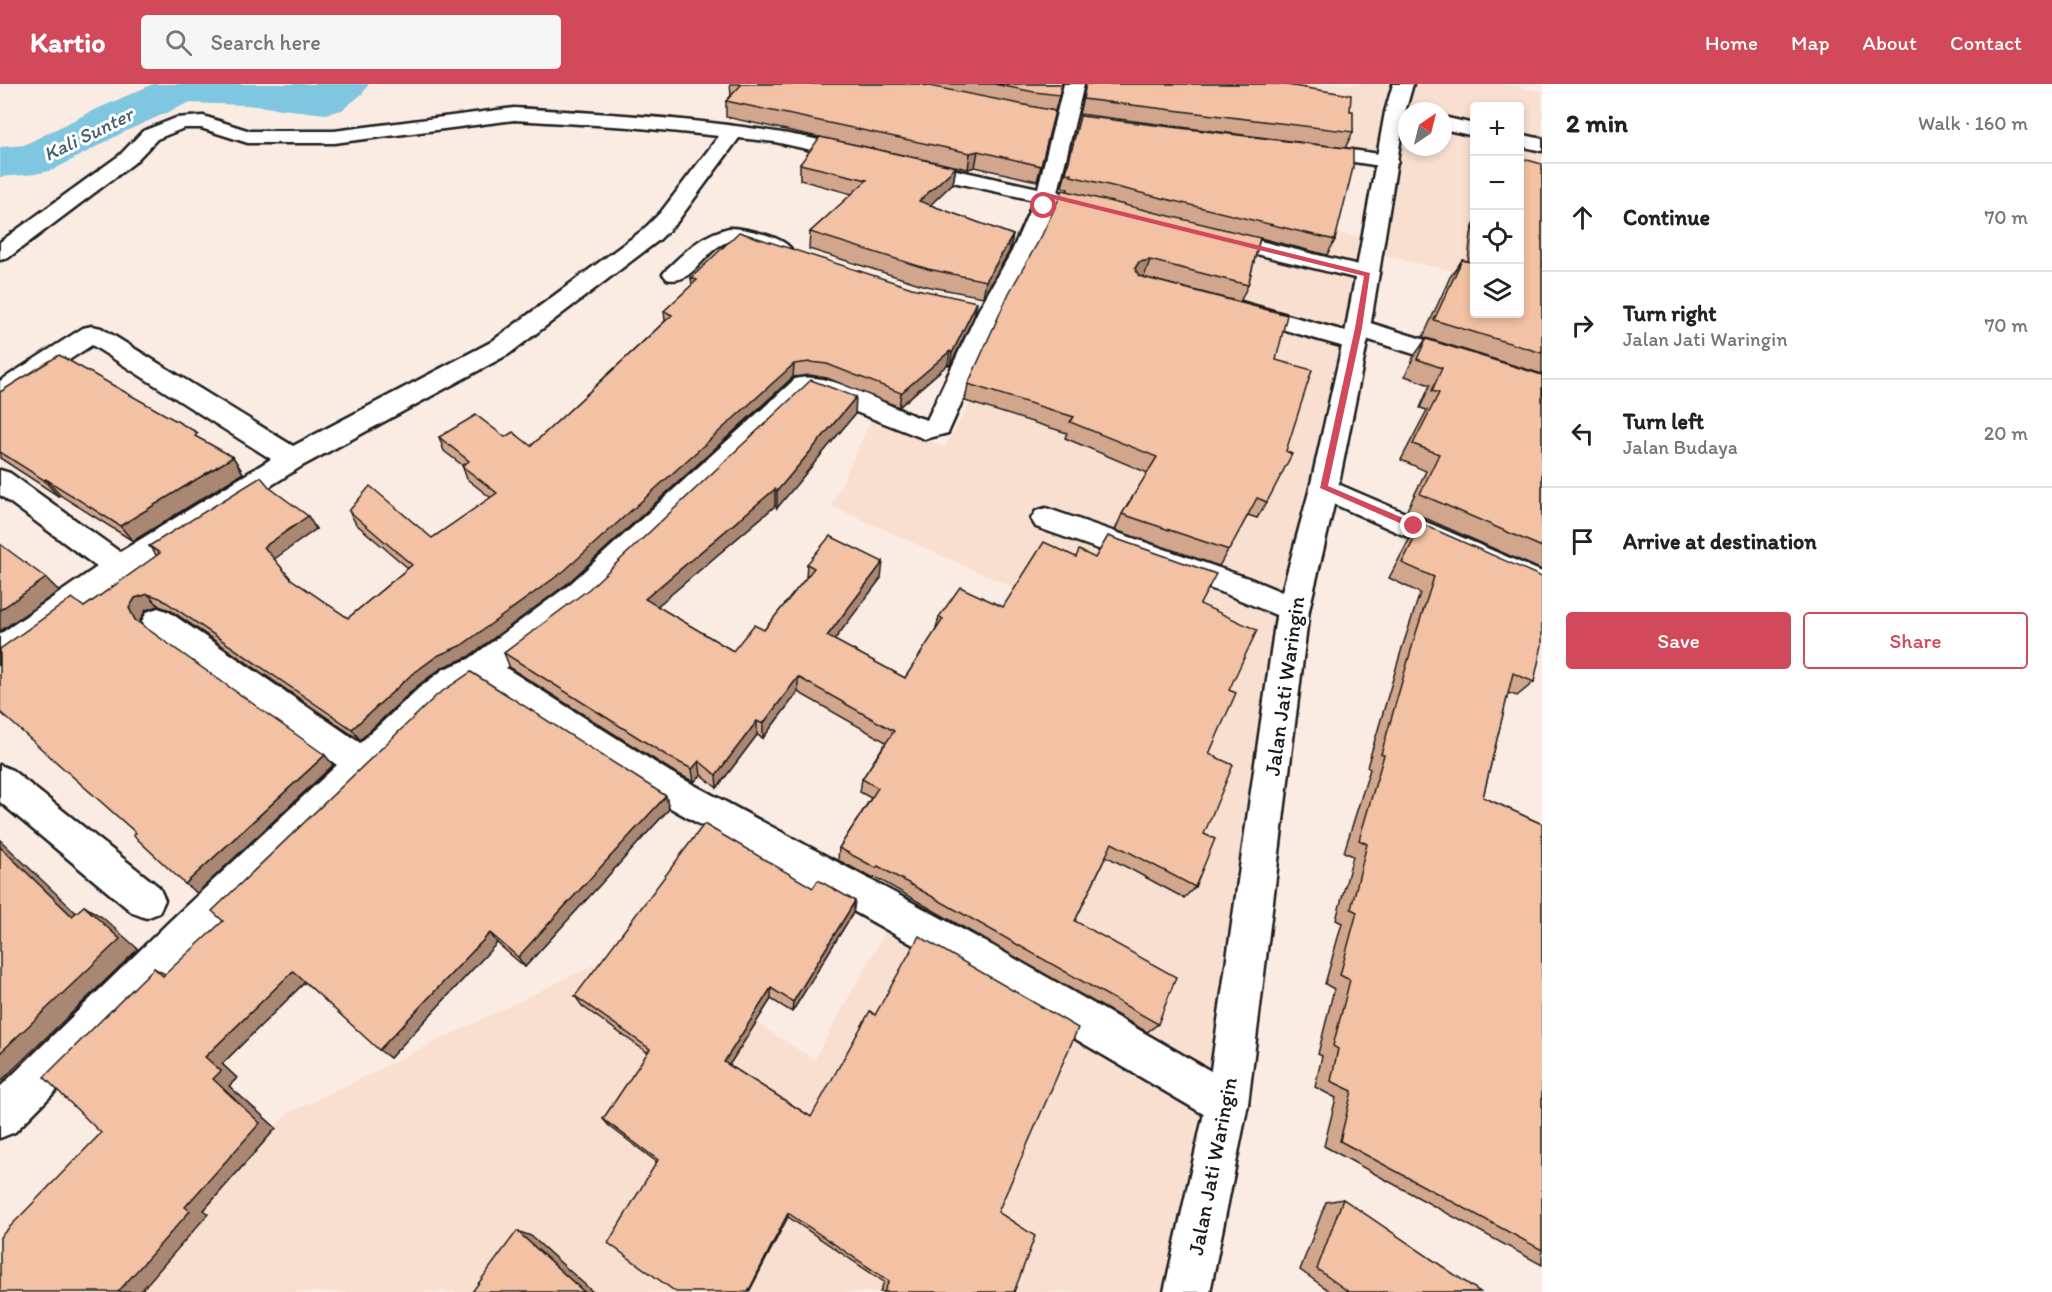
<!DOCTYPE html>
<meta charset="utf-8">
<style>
:root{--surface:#fff;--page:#f6f6f6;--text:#222;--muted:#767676;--line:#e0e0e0;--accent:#d1495b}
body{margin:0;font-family:Itim,sans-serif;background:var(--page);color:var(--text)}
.controls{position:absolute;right:18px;top:18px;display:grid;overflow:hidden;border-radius:6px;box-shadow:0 3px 9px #0003}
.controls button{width:54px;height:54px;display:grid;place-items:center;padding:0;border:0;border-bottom:2px solid var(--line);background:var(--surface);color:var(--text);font:30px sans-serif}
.compass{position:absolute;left:1398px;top:18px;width:54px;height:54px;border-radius:50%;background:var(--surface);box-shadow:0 3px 9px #0003;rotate:35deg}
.stop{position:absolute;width:18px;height:18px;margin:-14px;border:4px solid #d1495b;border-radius:50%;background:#fff}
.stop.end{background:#d1495b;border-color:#fff;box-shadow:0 2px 6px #0008}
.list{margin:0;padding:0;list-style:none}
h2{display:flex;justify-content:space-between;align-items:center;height:78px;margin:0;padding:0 24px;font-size:26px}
h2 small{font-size:20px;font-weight:400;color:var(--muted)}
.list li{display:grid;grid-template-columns:39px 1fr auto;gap:18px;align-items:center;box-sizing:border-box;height:108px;padding:0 24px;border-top:2px solid var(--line)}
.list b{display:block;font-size:22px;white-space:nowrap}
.list p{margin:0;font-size:20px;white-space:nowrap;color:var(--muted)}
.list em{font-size:20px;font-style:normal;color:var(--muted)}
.actions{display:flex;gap:12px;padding:18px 24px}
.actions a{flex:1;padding:14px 0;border:2px solid var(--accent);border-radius:6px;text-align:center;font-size:21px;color:var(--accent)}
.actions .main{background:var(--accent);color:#fff}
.icon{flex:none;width:33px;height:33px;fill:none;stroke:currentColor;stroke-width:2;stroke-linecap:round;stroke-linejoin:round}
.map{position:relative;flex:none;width:1542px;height:1208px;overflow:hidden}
header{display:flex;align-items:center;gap:36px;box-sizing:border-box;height:84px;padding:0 30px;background:var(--accent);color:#fff}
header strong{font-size:28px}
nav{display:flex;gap:33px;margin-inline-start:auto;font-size:21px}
.search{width:420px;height:54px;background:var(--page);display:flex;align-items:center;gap:15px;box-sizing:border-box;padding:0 21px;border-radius:6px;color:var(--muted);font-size:22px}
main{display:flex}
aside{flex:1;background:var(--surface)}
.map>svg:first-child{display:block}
</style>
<header>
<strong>Kartio</strong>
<div class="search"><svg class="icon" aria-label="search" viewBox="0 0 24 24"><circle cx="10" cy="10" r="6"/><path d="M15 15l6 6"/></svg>Search here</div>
<nav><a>Home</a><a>Map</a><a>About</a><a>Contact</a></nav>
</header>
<main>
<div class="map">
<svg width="1542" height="1208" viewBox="0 0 1542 1208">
<rect width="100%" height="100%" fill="#fbece3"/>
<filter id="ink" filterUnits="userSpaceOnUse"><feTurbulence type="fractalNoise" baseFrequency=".0167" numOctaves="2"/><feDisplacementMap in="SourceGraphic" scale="12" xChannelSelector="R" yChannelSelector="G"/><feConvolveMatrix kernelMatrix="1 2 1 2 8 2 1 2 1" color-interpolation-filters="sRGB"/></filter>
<g filter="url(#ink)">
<path fill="#f9dfd0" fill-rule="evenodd" d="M1083,0h422l37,8v199l-22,-5v-180h-46v170l-103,-23 -184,1039h-1068l168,-178 331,-161 103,46 93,61 249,-450 -232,-104 41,-88 73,29 31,-54 75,-218 322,65 14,-79 -306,-50zM1407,27h36v36h-36z"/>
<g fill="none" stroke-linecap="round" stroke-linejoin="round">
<polygon fill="#7fc6e0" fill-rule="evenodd" points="153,0 369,0 362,10 342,26 325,30 246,21 188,19 122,49 53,86 35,90 0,93 0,63 24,61 88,29"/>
<defs>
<g id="minor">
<path d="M1064,0h20l-26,108 53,12 3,5 -3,5 -8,2 -48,-11 -19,46 -33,58 -55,124 -23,6 -115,-45 -219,209 -85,65 164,104 323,174 249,143 6,15 -6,15 -15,6 -15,-6 -247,-145 -319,-180 -168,-110 -10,5 -25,19 -244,238 -184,186 -15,6v-51l171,-167 166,-155 -190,-135 -5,-9 5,-9 11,-4 11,4 191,131 59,-55 25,-19 25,-10 100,-74 226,-206c37,-10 95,31 132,41l52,-111 33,-58 22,-51 -131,-29 -3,-5 3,-5 8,-1 127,28z"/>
<path d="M514,24c118,7 236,13 350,42l4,4 -4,4 -7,2 -82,-18 -36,-4 -62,84 -18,18 -150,114 -207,112 -172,109 -119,85 -11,4v-30l97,-67 -97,-72v-25l10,3 110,79 151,-93 -179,-114 -83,54 -9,3v-21l83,-53 9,-2 9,2 192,118 198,-104 152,-112 18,-18 58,-76 -89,-9 -116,-7 -180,23h-86l-47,-15h-17l-27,11 -23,24 -126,95 -8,2v-18l120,-87 23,-24 33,-13 27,-2 47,15h84z"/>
<polygon points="1443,33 1474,40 1474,52 1443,45"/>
<polygon points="1520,50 1542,55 1542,67 1520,62"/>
<polygon points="1308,60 1387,71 1395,72 1398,77 1395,82 1387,83 1301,70 1297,66 1301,62"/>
<path d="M729,144c15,0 53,8 62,21l-4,5c-21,5 -38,-17 -59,-12 -24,6 -34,44 -61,37l-4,-5 4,-5c20,-19 34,-34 62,-41z"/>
<polygon points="1215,146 1375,185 1379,190 1375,195 1367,197 1207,158 1204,153 1207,148"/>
<polygon points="1241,218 1348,248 1346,244 1349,238 1358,236 1367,238 1542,292 1542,310 1366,255 1368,258 1364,264 1355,266 1232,231 1229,226 1232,221"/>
<polygon points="1324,394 1542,488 1542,513 1314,411 1310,404 1314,397"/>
<polygon points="1046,424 1248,494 1304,517 1309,526 1304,535 1293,538 1226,510 1036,443 1031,435 1036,427"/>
<polygon points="0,681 12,686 159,803 165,816 159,829 146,834 133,829 0,718"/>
</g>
<polygon id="major" points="1393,0 1413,0 1405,28 1370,244 1338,404 1309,526 1248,1020 1210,1208 1164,1208 1206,1020 1277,526 1310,404 1346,244 1385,28"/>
</defs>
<use href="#minor" stroke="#1c1c1c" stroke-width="5"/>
<use href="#major" stroke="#1c1c1c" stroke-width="5"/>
<use href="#minor" fill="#fff" fill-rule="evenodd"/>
<use href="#major" fill="#fff" fill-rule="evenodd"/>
</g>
<g fill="#d1a68c" stroke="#1c1c1c" stroke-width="1.5">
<polygon points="730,0 1062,0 1055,27 1045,25 1055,27 1037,97 975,83 968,85 726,33 726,17 731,12"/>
<polygon points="1086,0 1280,0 1350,27 1353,48 1345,64 1079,30"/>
<polygon points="1080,32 1335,156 1327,171 1260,154 1248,201 1240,218 1142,193 1276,276 1267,418 1257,434 1248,431 1219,482 1115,446 1122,430 1148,389 1065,354 1067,349 965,317 968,300 1067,107 1068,105 1062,103"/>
<polygon points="800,80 956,83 953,99 930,121 1013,151 1009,168 983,213 926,202 809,165 810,148 852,110 800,96"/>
<polygon points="1542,80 1542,290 1423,253 1450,193 1462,176 1468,177 1471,150 1474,140 1474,230"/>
<polygon points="691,194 974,232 950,282 948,280 899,323 827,294 810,291 793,293 568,499 468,573 443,583 417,602 360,656 170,526 159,522 146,526 140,536 143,542 333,681 197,809 136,749 84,523 157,472 149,462 270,404 316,445 274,475 291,495 348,534 408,484 356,440 349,427 432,454 491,414 467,395 462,381 444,367 439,353 505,353 531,362 665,237 664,227 692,201"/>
<polygon points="1426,255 1542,291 1542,486 1407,426 1426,387 1401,376 1427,326 1420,324 1430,301 1405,292 1414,272"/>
<polygon points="0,308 202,356 233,373 243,389 133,457 60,411 58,412 0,374"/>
<polygon points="855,330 777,424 775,422 657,522 733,567 764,546 806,494 807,480 881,494 834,556 905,594 935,548 939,533 1003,523 1076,473 1200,520 1229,606 1209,670 1204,750 1195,803 1184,814 1106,772 1075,837 1158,940 1147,948 875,793 874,795 838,776 839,764 871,714 860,708 862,695 886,658 798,608 763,654 757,651 717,704 701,691 694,698 671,686 510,584 504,569"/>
<polygon points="1422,440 1534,598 1517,612 1508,609 1483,713 1542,740 1542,1181 1324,1062 1336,1014 1315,1003 1322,972 1318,970 1334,905 1325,900 1342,839 1336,836 1353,772 1344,768 1370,685 1367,683 1402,564 1420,509 1389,494 1409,456"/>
<polygon points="666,712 669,725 525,883 497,859 390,974 305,898 222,980 237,994 229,1002 276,1044 204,1126 208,1130 101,1049 154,884 165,890"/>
<polygon points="813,804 855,817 853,829 792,928 771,915 729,981 811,1033 998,1128 1014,1208 880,1208 884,1198 788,1133 657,1078 609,1042 603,1035 648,969 582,922 575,912"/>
<polygon points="1343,1115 1480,1208 1331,1208 1300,1186 1326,1118"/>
</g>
<g fill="#aa8772" stroke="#1c1c1c" stroke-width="1.5">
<polygon points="978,67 975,83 968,85 970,69"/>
<polygon points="956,83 953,99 917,134 919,117"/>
<polygon points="1013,151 1009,168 983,213 986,197"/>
<polygon points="1150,176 1144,193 1134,195 1135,184 1139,178"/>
<polygon points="977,218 974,232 950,282 952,269"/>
<polygon points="950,267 948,280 899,323 901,309"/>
<polygon points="794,280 793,293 568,499 468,573 443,583 417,602 360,656 352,645 411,591 437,572"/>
<polygon points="856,313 855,330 777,424 777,407"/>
<polygon points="233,373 243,389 133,457 120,442"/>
<polygon points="46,395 60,411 58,412 44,396"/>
<polygon points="775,405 775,422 648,530 645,515"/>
<polygon points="308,432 316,445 273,476 264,463"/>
<polygon points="883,478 881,494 826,567 827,552"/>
<polygon points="46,494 59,507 0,547 0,526"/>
<polygon points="148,510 159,522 146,526 140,536 146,548 135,536 129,524 135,514"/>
<polygon points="798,593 798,608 763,654 763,640"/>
<polygon points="757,637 757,651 717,704 716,691"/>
<polygon points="325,671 333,681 197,809 185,800"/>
<polygon points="699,677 701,691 694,698 692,685"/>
<polygon points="666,712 669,725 525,883 518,873"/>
<polygon points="0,756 91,843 72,832 0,763"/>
<polygon points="855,817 853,829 792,928 793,918"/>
<polygon points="84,822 102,833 138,865 0,998 0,969"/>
<polygon points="490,849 497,859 390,974 379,966"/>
<polygon points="293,887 307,896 222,980 237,994 229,1002 276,1044 204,1126 208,1130 140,1208 118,1208 185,1123 213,995 205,973"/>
<polygon points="771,904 771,915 726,986 724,978"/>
<polygon points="788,1129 788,1133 749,1208 748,1208"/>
<polygon points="517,1147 531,1152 593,1208 584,1208"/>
</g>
<g fill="#f3c1a3" stroke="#1c1c1c" stroke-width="1.5">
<polygon points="742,0 919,0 1055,27 1041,82 978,67 970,69 726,17"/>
<polygon points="994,0 1062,0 1059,11 1034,8"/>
<polygon points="1086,0 1280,0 1351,11 1350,27 1353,27 1353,48 1083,15"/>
<polygon points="1080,32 1353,65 1353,84 1335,156 1071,92 1072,90 1066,89"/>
<polygon points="820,53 956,83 919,117 1013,151 986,197 928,185 810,148 867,96 800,80"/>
<polygon points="1520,74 1542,80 1542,269 1434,236 1462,176 1474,179 1474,230 1520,230"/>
<polygon points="1063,106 1260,154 1248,201 1150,176 1139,178 1135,184 1139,192 1287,231 1276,276 1312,286 1286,367 1292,370 1267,418 1257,414 1229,466 1122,430 1157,373 1070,338 1074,333 968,300 1009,209 1042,151"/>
<polygon points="739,148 912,204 977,218 952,269 950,267 901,309 827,280 810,278 794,280 564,487 462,561 437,572 411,591 352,645 160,514 148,510 135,514 129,524 135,536 325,671 185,800 133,751 136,749 0,628 0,565 72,514 84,523 160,469 149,462 261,393 270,404 308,432 264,463 291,495 348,534 412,481 349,427 370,402 432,454 497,409 462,382 469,377 439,353 476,331 505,353 513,348 531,362 672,231 664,227 697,196 691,194"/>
<polygon points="1426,255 1542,291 1542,463 1420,410 1439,370 1413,360 1439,309 1432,307 1442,284 1417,275"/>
<polygon points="59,271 198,349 195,352 233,373 120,442 46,395 44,396 0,368 0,308"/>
<polygon points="811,296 856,313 777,407 775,405 645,515 733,567 754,541 764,546 814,484 807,480 830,452 883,478 827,552 905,594 943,535 939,533 960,503 1003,523 1044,458 1076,473 1079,466 1095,474 1108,452 1216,490 1200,520 1257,546 1229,606 1236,609 1209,670 1233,681 1204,750 1215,755 1195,803 1112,759 1075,837 1176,893 1158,940 878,782 876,784 839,764 878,704 862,695 894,647 798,593 763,640 757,637 716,691 699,677 692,685 669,673 504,569 589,505"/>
<polygon points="1422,440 1542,493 1542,561 1534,598 1513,589 1483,713 1542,740 1542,1166 1340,1057 1352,1007 1331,997 1338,965 1333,962 1350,896 1340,891 1357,828 1351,825 1367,760 1359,756 1384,671 1381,670 1416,549 1434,493 1402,479"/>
<polygon points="0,460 46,494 0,526"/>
<polygon points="471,588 666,712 518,873 490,849 379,966 293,887 205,973 221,987 213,995 260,1039 185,1123 190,1127 118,1208 0,1208 0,1153 101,1049 44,993 154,884 163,892 223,837 212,827 437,611"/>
<polygon points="704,740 813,804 818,796 855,817 793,918 771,904 724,978 811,1033 870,927 875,931 919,852 1078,944 998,1128 1035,1152 1014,1208 884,1208 889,1197 788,1129 748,1208 676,1208 608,1159 658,1076 603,1035 650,965 575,912"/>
<polygon points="0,763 72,832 84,822 120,855 0,969"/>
<polygon points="1343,1115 1480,1208 1349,1208 1317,1185"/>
<polygon points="517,1147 584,1208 472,1208"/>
</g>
</g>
<polygon fill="#d1495b" points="1047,109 1370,189 1362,244 1328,402 1417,440 1417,444 1411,444 1320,404 1355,244 1364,192 1050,114 1047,124 1042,124 1044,111"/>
<g text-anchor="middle" stroke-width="6" stroke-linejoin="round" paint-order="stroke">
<g font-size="20" font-style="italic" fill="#44606a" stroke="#fff">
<text transform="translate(88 50) rotate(-26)" y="7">Kali Sunter</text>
</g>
<g font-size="22" fill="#1c1c1c" stroke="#fff">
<text transform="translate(1284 602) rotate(-82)" y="8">Jalan Jati Waringin</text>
<text transform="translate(1212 1082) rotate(-79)" y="8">Jalan Jati Waringin</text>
</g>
</g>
</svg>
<div class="controls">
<button>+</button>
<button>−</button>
<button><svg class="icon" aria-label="locate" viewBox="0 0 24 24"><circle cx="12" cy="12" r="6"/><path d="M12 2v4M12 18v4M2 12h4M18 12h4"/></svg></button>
<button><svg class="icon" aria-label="layers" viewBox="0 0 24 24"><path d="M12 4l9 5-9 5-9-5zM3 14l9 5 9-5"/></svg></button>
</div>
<svg class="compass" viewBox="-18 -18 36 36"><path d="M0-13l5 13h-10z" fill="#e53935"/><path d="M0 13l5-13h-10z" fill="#767676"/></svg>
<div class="stop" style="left:1044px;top:122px"></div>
<div class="stop end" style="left:1414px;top:442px"></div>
</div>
<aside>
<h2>2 min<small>Walk · 160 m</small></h2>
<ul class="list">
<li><svg class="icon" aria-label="ahead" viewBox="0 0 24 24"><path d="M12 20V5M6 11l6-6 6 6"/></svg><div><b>Continue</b></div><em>70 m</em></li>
<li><svg class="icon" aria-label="right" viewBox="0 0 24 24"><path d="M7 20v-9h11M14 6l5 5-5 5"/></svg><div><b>Turn right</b><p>Jalan Jati Waringin</p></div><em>70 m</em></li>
<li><svg class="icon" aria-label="left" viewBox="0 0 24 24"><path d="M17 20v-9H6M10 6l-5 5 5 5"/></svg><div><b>Turn left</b><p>Jalan Budaya</p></div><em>20 m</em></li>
<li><svg class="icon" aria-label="arrive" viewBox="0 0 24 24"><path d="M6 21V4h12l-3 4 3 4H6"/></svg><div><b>Arrive at destination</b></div></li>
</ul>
<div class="actions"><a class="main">Save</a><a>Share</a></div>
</aside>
</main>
